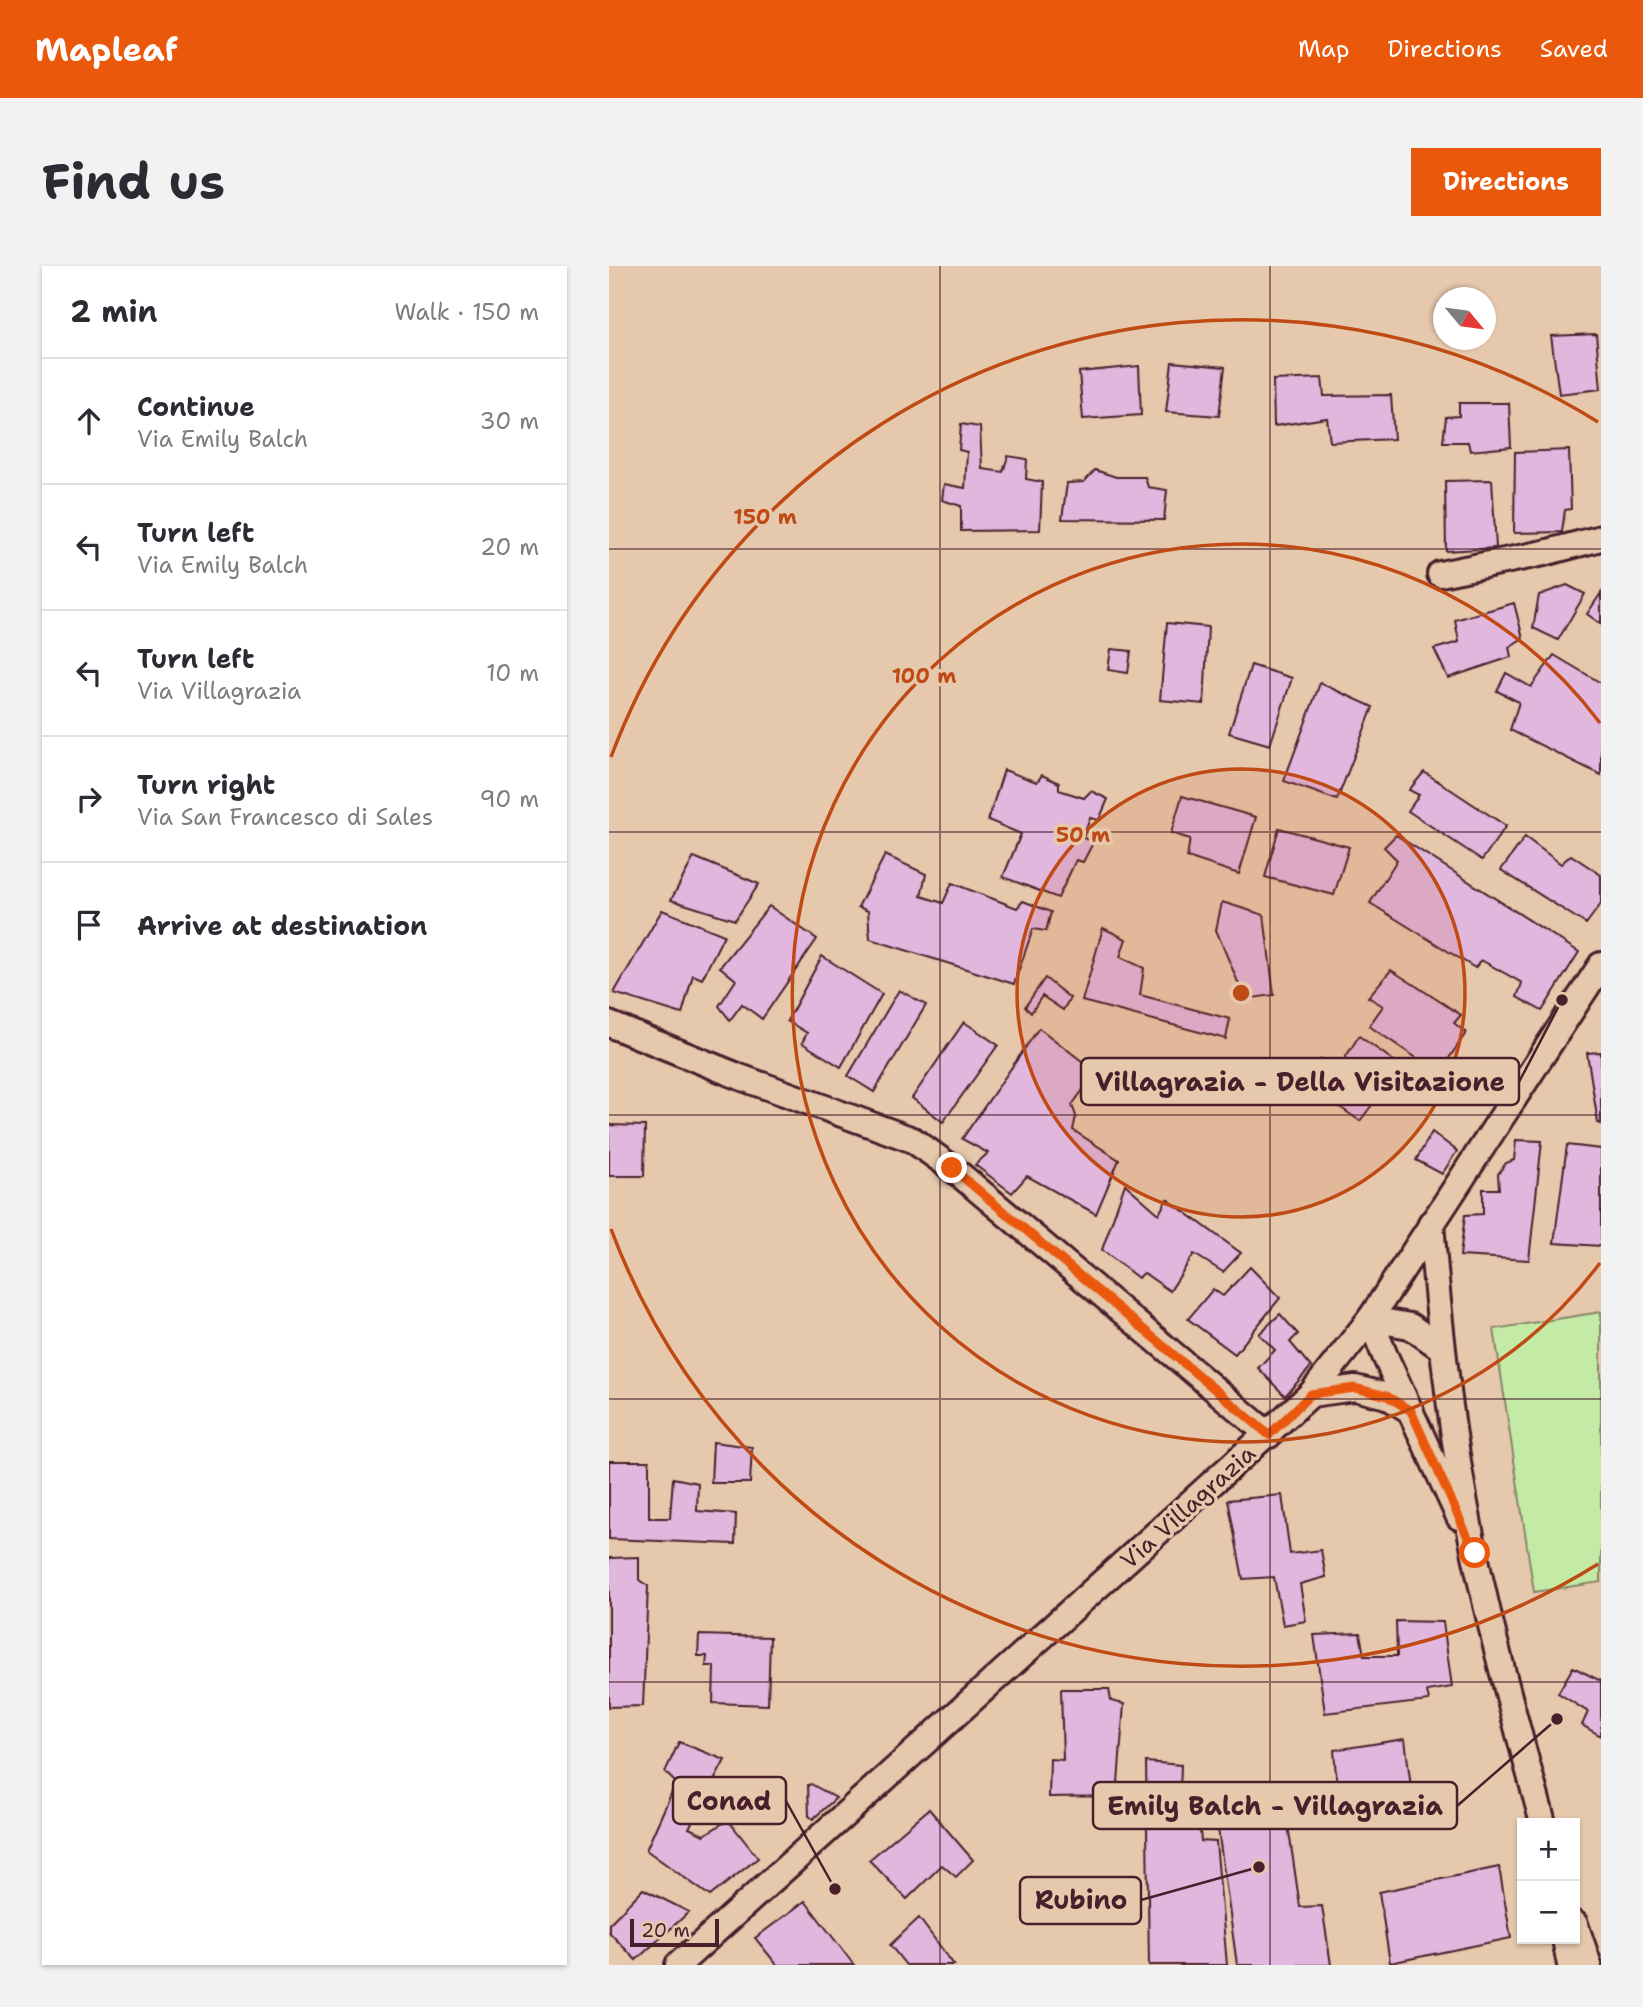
<!DOCTYPE html>
<meta charset="utf-8">
<style>
:root{--surface:#fff;--page:#f2f2f3;--text:#2b2b33;--muted:#7c7c81;--line:#e1e1e2;--accent:#ea580c}
body{margin:0;font-family:"Shantell Sans",sans-serif;background:var(--page);color:var(--text)}
.controls{position:absolute;right:21px;bottom:21px;display:grid;overflow:hidden;border-radius:0px;box-shadow:0 2px 5px #0004}
.controls button{width:63px;height:63px;display:grid;place-items:center;padding:0;border:0;border-bottom:2px solid var(--line);background:var(--surface);color:var(--text);font:35px sans-serif}
.compass{position:absolute;left:824px;top:21px;width:63px;height:63px;border-radius:50%;background:var(--surface);box-shadow:0 2px 5px #0004;rotate:119deg}
.scale{position:absolute;left:21px;bottom:18px;width:89px;box-sizing:border-box;padding-left:7px;border:4px solid #4a1f2b;border-top:0;font-size:19px;line-height:24px;white-space:nowrap;color:#4a1f2b;-webkit-text-stroke:5px #e6c9ad;paint-order:stroke}
.stop{position:absolute;width:21px;height:21px;margin:-16px;border:5px solid #ea580c;border-radius:50%;background:#fff}
.stop.end{background:#ea580c;border-color:#fff;box-shadow:0 2px 7px #0008}
.list{margin:0;padding:0;list-style:none}
h2{display:flex;justify-content:space-between;align-items:center;height:91px;margin:0;padding:0 28px;font-size:30px}
h2 small{font-size:23px;font-weight:400;color:var(--muted)}
.list li{display:grid;grid-template-columns:46px 1fr auto;gap:21px;align-items:center;box-sizing:border-box;height:126px;padding:0 28px;border-top:2px solid var(--line)}
.list b{display:block;font-size:26px;white-space:nowrap}
.list p{margin:0;font-size:23px;white-space:nowrap;color:var(--muted)}
.list em{font-size:23px;font-style:normal;color:var(--muted)}
.icon{flex:none;width:38px;height:38px;fill:none;stroke:currentColor;stroke-width:2;stroke-linecap:round;stroke-linejoin:round}
.map{position:relative;flex:none;width:992px;height:1699px;overflow:hidden;border-radius:0px}
header{display:flex;align-items:center;gap:42px;box-sizing:border-box;height:98px;padding:0 35px;background:var(--accent);color:#fff}
header strong{font-size:33px}
nav{display:flex;gap:38px;margin-inline-start:auto;font-size:24px}
.intro{display:flex;align-items:center;justify-content:space-between;box-sizing:border-box;height:168px;padding:0 42px}
h1{margin:0;font-size:49px}
.button{padding:18px 32px;border-radius:0px;background:var(--accent);color:#fff;font-size:24px;font-weight:700}
main{display:flex;gap:42px;padding:0 42px}
aside{flex:1;background:var(--surface);border-radius:0px;box-shadow:0 2px 5px #0004}
.map>svg:first-child{display:block}
</style>
<header>
<strong>Mapleaf</strong>
<nav><a>Map</a><a>Directions</a><a>Saved</a></nav>
</header>
<div class="intro"><h1>Find us</h1><a class="button">Directions</a></div>
<main>
<aside>
<h2>2 min<small>Walk · 150 m</small></h2>
<ul class="list">
<li><svg class="icon" aria-label="ahead" viewBox="0 0 24 24"><path d="M12 20V5M6 11l6-6 6 6"/></svg><div><b>Continue</b><p>Via Emily Balch</p></div><em>30 m</em></li>
<li><svg class="icon" aria-label="left" viewBox="0 0 24 24"><path d="M17 20v-9H6M10 6l-5 5 5 5"/></svg><div><b>Turn left</b><p>Via Emily Balch</p></div><em>20 m</em></li>
<li><svg class="icon" aria-label="left" viewBox="0 0 24 24"><path d="M17 20v-9H6M10 6l-5 5 5 5"/></svg><div><b>Turn left</b><p>Via Villagrazia</p></div><em>10 m</em></li>
<li><svg class="icon" aria-label="right" viewBox="0 0 24 24"><path d="M7 20v-9h11M14 6l5 5-5 5"/></svg><div><b>Turn right</b><p>Via San Francesco di Sales</p></div><em>90 m</em></li>
<li><svg class="icon" aria-label="arrive" viewBox="0 0 24 24"><path d="M6 21V4h12l-3 4 3 4H6"/></svg><div><b>Arrive at destination</b></div></li>
</ul>
</aside>
<div class="map">
<svg width="992" height="1699" viewBox="0 0 992 1699">
<rect width="100%" height="100%" fill="#e6c9ad"/>
<filter id="ink" filterUnits="userSpaceOnUse"><feTurbulence type="fractalNoise" baseFrequency=".0143" numOctaves="2"/><feDisplacementMap in="SourceGraphic" scale="14" xChannelSelector="R" yChannelSelector="G"/><feConvolveMatrix kernelMatrix="1 2 1 2 8 2 1 2 1" color-interpolation-filters="sRGB"/></filter>
<g filter="url(#ink)">
<polygon fill="#c4eba5" stroke="#878568" stroke-width="2" points="992,1046 992,1316 925,1326 885,1063"/>
<g fill="#e1b7dd" stroke="#4a1f2b" stroke-width="2">
<polygon points="987,68 992,123 950,128 942,70"/>
<polygon points="563,96 616,101 610,150 557,146"/>
<polygon points="530,100 532,149 474,153 470,106"/>
<polygon points="713,112 715,130 782,129 785,173 721,176 718,152 665,160 664,114"/>
<polygon points="850,137 900,137 902,181 861,185 859,176 834,176 837,151 850,150"/>
<polygon points="352,158 371,161 373,203 394,206 399,190 418,193 417,213 433,216 431,264 352,265 352,240 333,234 335,218 356,222 358,186 350,184"/>
<polygon points="960,184 962,243 956,244 953,266 905,267 906,186"/>
<polygon points="486,204 507,211 536,211 539,221 558,224 555,254 453,253 458,217 475,216"/>
<polygon points="883,214 887,282 837,285 836,215"/>
<polygon points="958,319 976,328 949,374 924,362 930,329"/>
<polygon points="992,327 992,358 978,348"/>
<polygon points="905,337 914,372 900,381 902,391 839,412 825,383 850,376 846,354"/>
<polygon points="558,357 599,361 595,438 551,434"/>
<polygon points="502,383 522,385 519,407 499,404"/>
<polygon points="945,389 992,417 992,509 901,464 910,436 888,425 897,407 922,421"/>
<polygon points="642,399 683,412 661,479 620,467"/>
<polygon points="711,417 764,441 728,534 675,515"/>
<polygon points="395,504 428,516 433,509 450,517 450,524 475,532 482,525 499,533 490,554 481,552 474,572 485,575 474,596 467,594 449,632 394,611 412,568 379,554"/>
<polygon points="815,506 897,560 873,594 799,545 810,529 800,524"/>
<polygon points="573,530 647,551 630,608 578,591 581,573 562,567"/>
<polygon points="670,562 740,581 725,629 656,611"/>
<polygon points="787,569 970,686 933,745 908,731 913,717 872,694 866,702 761,637 788,594 775,581"/>
<polygon points="916,571 952,598 962,589 992,609 992,638 977,658 892,604"/>
<polygon points="276,589 317,608 312,630 334,637 343,617 408,642 414,635 442,646 437,665 424,663 405,718 261,673 259,645 249,641"/>
<polygon points="85,591 150,618 126,654 62,634"/>
<polygon points="613,636 655,649 665,729 636,733 607,664"/>
<polygon points="160,640 208,673 153,753 133,738 121,754 110,740 127,714 111,701"/>
<polygon points="53,644 115,669 93,713 84,709 73,748 5,727"/>
<polygon points="494,662 517,673 511,691 535,702 531,729 621,753 617,773 473,735"/>
<polygon points="213,690 273,728 232,801 193,777 198,767 178,755"/>
<polygon points="782,704 852,749 845,757 857,767 830,807 760,760 774,740 759,731"/>
<polygon points="436,712 461,732 454,744 433,730 422,747 416,741"/>
<polygon points="290,724 317,739 265,826 239,810"/>
<polygon points="355,756 389,779 334,856 303,832"/>
<polygon points="430,762 487,806 463,839 467,850 464,864 510,894 487,948 418,910 403,927 366,899 379,887 353,873"/>
<polygon points="750,770 792,800 751,855 703,822 695,813 712,793 729,803"/>
<polygon points="992,786 992,858 989,857 978,787"/>
<polygon points="0,859 36,860 35,910 0,910"/>
<polygon points="823,866 848,885 833,908 807,894"/>
<polygon points="907,874 933,875 920,994 851,990 856,949 874,948 874,923 890,923 889,908 897,897 905,894"/>
<polygon points="958,879 992,883 992,980 945,977"/>
<polygon points="516,918 550,948 558,933 632,987 614,1006 585,988 561,1025 535,1007 529,1012 493,984"/>
<polygon points="641,1001 671,1032 626,1088 579,1053 604,1023 614,1030"/>
<polygon points="671,1048 689,1068 681,1076 702,1101 676,1130 649,1102 666,1084 650,1068"/>
<polygon points="104,1176 143,1181 141,1217 102,1217"/>
<polygon points="0,1195 40,1195 40,1252 61,1252 64,1212 89,1217 88,1245 127,1248 126,1278 0,1273"/>
<polygon points="673,1229 681,1288 712,1284 717,1311 691,1318 697,1355 674,1359 665,1311 634,1313 619,1234"/>
<polygon points="30,1291 30,1314 39,1320 34,1440 0,1441 0,1292"/>
<polygon points="787,1355 834,1356 843,1421 818,1425 820,1435 716,1447 705,1369 751,1367 755,1390 788,1390"/>
<polygon points="90,1369 161,1371 159,1439 104,1437 105,1400 97,1400 98,1390 89,1390"/>
<polygon points="964,1401 992,1415 992,1470 973,1459 979,1446 949,1427"/>
<polygon points="452,1423 500,1423 502,1435 515,1438 508,1530 440,1531 441,1493 454,1494"/>
<polygon points="796,1473 806,1554 731,1562 725,1484"/>
<polygon points="70,1476 116,1494 80,1562 95,1569 119,1554 149,1592 101,1630 37,1584 67,1517 56,1506"/>
<polygon points="537,1496 572,1499 571,1528 588,1533 592,1575 607,1576 618,1699 540,1699"/>
<polygon points="202,1518 227,1532 204,1553 200,1550 199,1519"/>
<polygon points="320,1543 364,1594 347,1611 333,1599 298,1633 260,1594"/>
<polygon points="678,1552 691,1641 713,1640 722,1699 628,1699 609,1563"/>
<polygon points="890,1601 902,1672 781,1697 770,1626"/>
<polygon points="34,1623 80,1646 27,1694 0,1666 0,1658"/>
<polygon points="196,1635 245,1699 168,1699 146,1672"/>
<polygon points="310,1652 345,1699 297,1699 281,1679"/>
</g>
<g fill="none" stroke-linecap="round" stroke-linejoin="round">
<defs>
<g id="minor">
<polyline points="831,308 935,287 992,272"/>
<polyline points="0,758 131,811 304,874 343,902 660,1169"/>
<path d="M822,957c9,111 21,222 44,332 19,90 44,179 68,268"/>
<polyline points="761,1053 776,1090 850,1251"/>
<polyline points="761,1053 801,1060 832,1082"/>
<polyline points="702,1128 746,1122 778,1130 802,1145"/>
<polyline points="966,1658 980,1699"/>
<polyline points="956,1673 961,1699"/>
<polyline points="69,1699 702,1128 761,1053 992,699"/>
</g>
</defs>
<use href="#minor" stroke="#4a1f2b" stroke-width="30"/>
<use href="#minor" stroke="#e6c9ad" stroke-width="24"/>
</g>
</g>
<g fill="none" stroke-linecap="round" stroke-linejoin="round" filter="url(#ink)">
<polyline stroke="#ea580c" stroke-width="9" points="343,902 660,1169 702,1128 746,1122 778,1130 802,1145 866,1287"/>
</g>
<path fill="none" stroke="#4a1f2b" stroke-width="2" stroke-opacity="0.55" d="M331,0v1699M661,0v1699M0,283h992M0,566h992M0,849h992M0,1133h992M0,1416h992"/>
<circle cx="632" cy="727" r="224" fill="#c04a14" fill-opacity=".12"/>
<g fill="none" stroke="#c04a14" stroke-width="3.5">
<circle cx="632" cy="727" r="224"/>
<path d="M991 997A449 449 0 1 1 991 457"/>
<path d="M989 1298A673 673 0 0 1 2 963M2 491A673 673 0 0 1 989 156"/>
</g>
<g text-anchor="middle" stroke-width="7" stroke-linejoin="round" paint-order="stroke">
<g font-size="24" fill="#4a1f2b" stroke="#e6c9ad">
<text transform="translate(579 1241) rotate(-42)" y="8">Via Villagrazia</text>
</g>
</g>
<circle cx="632" cy="727" r="10" fill="#c04a14" stroke="#e6c9ad" stroke-width="3.5"/>
<g font-size="21" text-anchor="middle" font-weight="bold" fill="#c04a14" stroke="#e6c9ad" stroke-width="7" stroke-linejoin="round" paint-order="stroke">
<text x="156" y="258">150 m</text>
<text x="315" y="417">100 m</text>
<text x="474" y="576">50 m</text>
</g>
<path fill="none" stroke="#4a1f2b" stroke-width="2.5" d="M953 734L910 816M226 1623L177 1535M948 1453L848 1540M650 1601L532 1634"/>
<g fill="#4a1f2b" stroke="#e6c9ad" stroke-width="2.5">
<circle cx="953" cy="734" r="7"/>
<circle cx="226" cy="1623" r="7"/>
<circle cx="948" cy="1453" r="7"/>
<circle cx="650" cy="1601" r="7"/>
</g>
<g fill="#e6c9ad" stroke="#4a1f2b" stroke-width="2.5">
<rect x="472" y="792" width="438" height="47" rx="7"/>
<rect x="64" y="1511" width="113" height="47" rx="7"/>
<rect x="484" y="1516" width="364" height="47" rx="7"/>
<rect x="411" y="1611" width="121" height="47" rx="7"/>
</g>
<g font-size="26" text-anchor="middle" font-weight="bold" fill="#4a1f2b">
<text x="691" y="825">Villagrazia - Della Visitazione</text>
<text x="120" y="1544">Conad</text>
<text x="666" y="1549">Emily Balch - Villagrazia</text>
<text x="472" y="1643">Rubino</text>
</g>
</svg>
<div class="controls">
<button>+</button>
<button>−</button>
</div>
<svg class="compass" viewBox="-18 -18 36 36"><path d="M0-13l5 13h-10z" fill="#e53935"/><path d="M0 13l5-13h-10z" fill="#7c7c81"/></svg>
<div class="scale">20 m</div>
<div class="stop" style="left:866px;top:1287px"></div>
<div class="stop end" style="left:343px;top:902px"></div>
</div>
</main>
